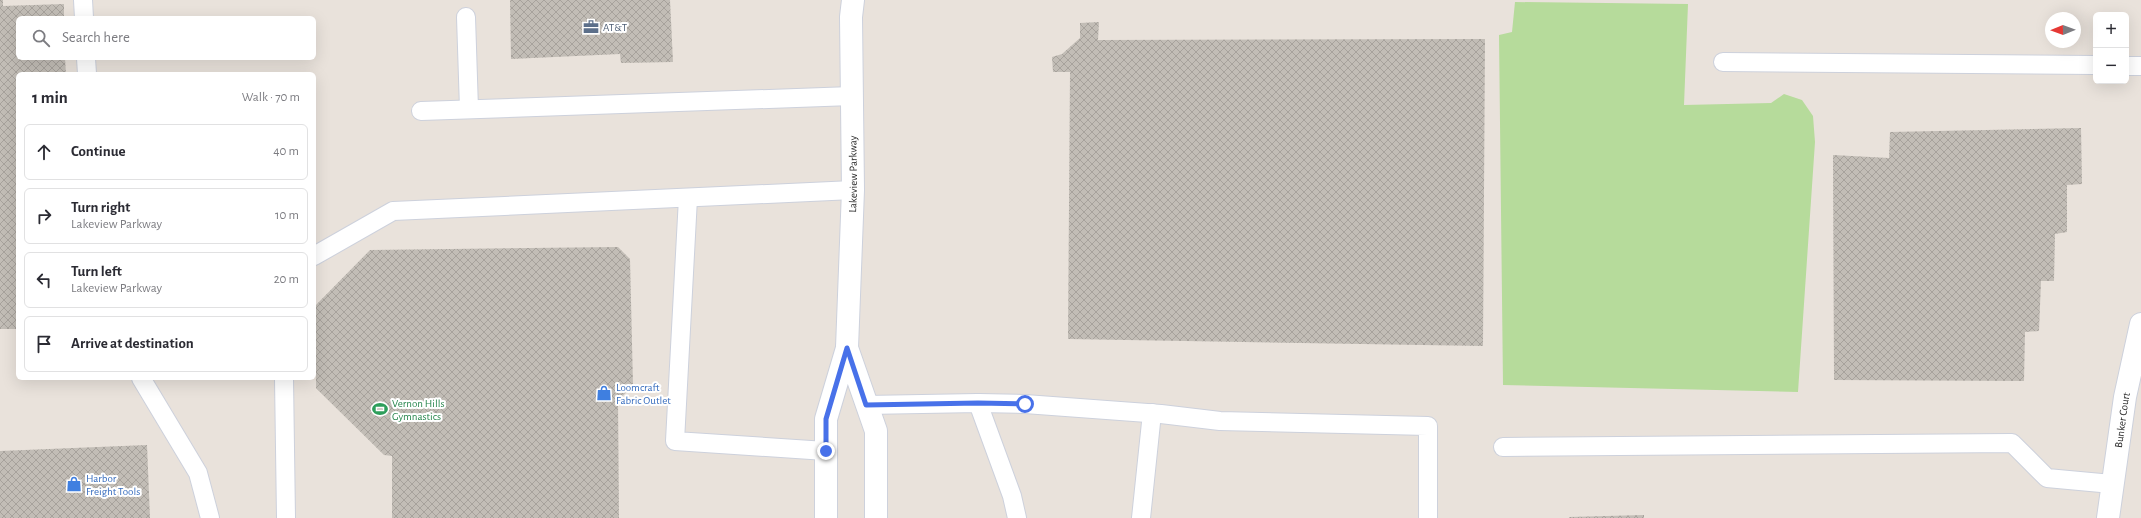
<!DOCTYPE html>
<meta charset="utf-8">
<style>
:root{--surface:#fff;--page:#f2f2f3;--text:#2b2b33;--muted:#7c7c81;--line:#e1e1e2}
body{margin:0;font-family:"Alegreya Sans",sans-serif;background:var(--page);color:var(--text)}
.controls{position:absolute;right:12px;top:12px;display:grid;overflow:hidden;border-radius:6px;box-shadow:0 4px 16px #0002}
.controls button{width:36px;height:36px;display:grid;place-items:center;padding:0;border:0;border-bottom:1px solid var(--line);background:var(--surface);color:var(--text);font:20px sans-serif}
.compass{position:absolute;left:2045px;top:12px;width:36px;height:36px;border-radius:50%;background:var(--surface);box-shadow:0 4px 16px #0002;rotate:269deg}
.stop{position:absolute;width:12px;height:12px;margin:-9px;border:3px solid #4871e9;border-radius:50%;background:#fff}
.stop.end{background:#4871e9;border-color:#fff;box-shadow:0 1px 4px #0008}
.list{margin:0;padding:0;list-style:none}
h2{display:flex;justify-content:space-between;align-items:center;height:52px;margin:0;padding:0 16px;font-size:17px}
h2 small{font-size:13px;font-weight:400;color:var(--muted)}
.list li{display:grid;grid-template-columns:26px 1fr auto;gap:12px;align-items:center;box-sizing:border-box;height:56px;margin:0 8px 8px;padding:0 8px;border:1px solid var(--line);border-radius:6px}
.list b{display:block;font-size:15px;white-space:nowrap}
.list p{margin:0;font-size:13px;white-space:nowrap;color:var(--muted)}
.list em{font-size:13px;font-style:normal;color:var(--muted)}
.icon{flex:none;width:22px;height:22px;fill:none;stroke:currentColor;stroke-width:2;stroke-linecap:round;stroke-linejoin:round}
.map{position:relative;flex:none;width:2141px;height:518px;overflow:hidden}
.search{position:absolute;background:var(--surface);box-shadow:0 4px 16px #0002;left:16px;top:16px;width:300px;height:44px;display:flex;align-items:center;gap:10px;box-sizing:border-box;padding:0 14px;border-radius:6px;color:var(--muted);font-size:15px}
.panel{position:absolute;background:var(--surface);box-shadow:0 4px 16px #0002;left:16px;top:72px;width:300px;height:308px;border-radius:6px}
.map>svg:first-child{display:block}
</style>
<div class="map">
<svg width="2141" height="518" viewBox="0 0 2141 518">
<defs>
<pattern id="building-cross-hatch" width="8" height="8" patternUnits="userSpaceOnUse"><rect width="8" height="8" fill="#c2bdb6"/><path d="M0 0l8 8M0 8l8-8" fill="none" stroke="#a7a29c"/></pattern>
</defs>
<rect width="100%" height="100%" fill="#e9e2db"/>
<polygon fill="#b6db9b" points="1515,2 1688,4 1684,105 1771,103 1784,94 1802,100 1813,116 1815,142 1798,392 1503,385 1499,35 1512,32"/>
<g fill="url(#building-cross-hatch)">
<polygon points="0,0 3,0 3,6 64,4 64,18 18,18 18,58 65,58 66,74 18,74 18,329 0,329"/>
<polygon points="510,0 670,0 673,62 621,63 620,54 511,59"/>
<polygon points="1099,22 1098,40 1485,39 1483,346 1068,339 1070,72 1053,72 1052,57 1062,54 1080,38 1080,23"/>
<polygon points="2081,128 2082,184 2067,185 2067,232 2055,234 2054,281 2041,281 2039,331 2025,332 2024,381 1834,380 1833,155 1889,158 1890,132"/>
<polygon points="618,247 630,259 633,385 618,401 619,518 392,518 392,456 384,455 316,388 316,305 370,250"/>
<polygon points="147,445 150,518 0,518 0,451"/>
<polygon points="1644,515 1644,518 1569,518 1569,517"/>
</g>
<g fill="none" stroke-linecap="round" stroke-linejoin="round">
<defs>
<g id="service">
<polyline points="83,0 84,18"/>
<polyline points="466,17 469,109"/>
<polyline points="86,58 87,74"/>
<polyline points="1723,62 2096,65"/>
<polyline points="2126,66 2141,66"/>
<polyline points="421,111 852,96"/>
<polyline points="688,198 675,441 826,451"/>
<polyline points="314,256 393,211 853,190"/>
<polyline points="141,378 198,473 210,518"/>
<polyline points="284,378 286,518"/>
<polyline points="978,403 1012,496 1017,518"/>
<polyline points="866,405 978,403 1025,404 1161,414 1220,421 1428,426 1428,518"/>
<polyline points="1503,447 2012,443 2047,478 2112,484"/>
<polyline points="1141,518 1152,413"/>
</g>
<g id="tertiary">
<path id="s1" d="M847,348l6,-158 -2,-173 2,-17"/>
<polyline points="826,518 826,419 847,348 876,431 876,518"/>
<path id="s2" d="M2108,518l17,-121 16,-73"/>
</g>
</defs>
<use href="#service" stroke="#cdd1dc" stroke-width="20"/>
<use href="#tertiary" stroke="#cdd1dc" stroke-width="24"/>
<use href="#service" stroke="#fff" stroke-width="18"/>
<use href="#tertiary" stroke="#fff" stroke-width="22"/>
</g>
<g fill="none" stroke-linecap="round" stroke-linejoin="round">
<polyline stroke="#4871e9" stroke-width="5" points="826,451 826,419 847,348 866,405 978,403 1025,404"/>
</g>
<defs>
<symbol id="office-bare" viewBox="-9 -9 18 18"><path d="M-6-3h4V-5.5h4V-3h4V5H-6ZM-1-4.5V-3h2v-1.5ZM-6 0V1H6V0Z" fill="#5c6f8a" stroke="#fff" stroke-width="2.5" paint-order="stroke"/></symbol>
<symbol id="shop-bare" viewBox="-9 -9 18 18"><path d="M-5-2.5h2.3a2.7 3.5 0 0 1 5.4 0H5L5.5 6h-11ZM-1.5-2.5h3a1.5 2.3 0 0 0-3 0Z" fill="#3f7fe0" stroke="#fff" stroke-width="2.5" paint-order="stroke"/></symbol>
<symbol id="stadium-bare" viewBox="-9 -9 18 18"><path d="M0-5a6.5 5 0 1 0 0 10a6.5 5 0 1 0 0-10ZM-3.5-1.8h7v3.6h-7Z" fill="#2e9e5b" stroke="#fff" stroke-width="2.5" paint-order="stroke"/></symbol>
</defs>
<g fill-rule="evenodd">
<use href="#office-bare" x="580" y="16" width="22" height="22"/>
<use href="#shop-bare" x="593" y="382" width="22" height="22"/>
<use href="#stadium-bare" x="369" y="398" width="22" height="22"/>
<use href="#shop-bare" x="63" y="473" width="22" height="22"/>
</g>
<g text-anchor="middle" stroke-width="4" stroke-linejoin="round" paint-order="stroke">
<g font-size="11" fill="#4e5e75" stroke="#fff" text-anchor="start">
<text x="603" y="31">AT&amp;T</text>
</g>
<g font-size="11" fill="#282828" stroke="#fff">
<text dy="4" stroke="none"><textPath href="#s1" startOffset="174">Lakeview Parkway</textPath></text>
<text dy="4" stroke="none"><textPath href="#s2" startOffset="99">Bunker Court</textPath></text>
</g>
<g font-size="11" fill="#366cbe" stroke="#fff" text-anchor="start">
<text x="616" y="391">Loomcraft<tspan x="616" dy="13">Fabric Outlet</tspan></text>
<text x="86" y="482">Harbor<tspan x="86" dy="13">Freight Tools</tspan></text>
</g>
<g font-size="11" fill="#27864d" stroke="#fff" text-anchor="start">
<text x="392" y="407">Vernon Hills<tspan x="392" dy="13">Gymnastics</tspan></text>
</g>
</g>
</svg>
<div class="controls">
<button>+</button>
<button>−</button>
</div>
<svg class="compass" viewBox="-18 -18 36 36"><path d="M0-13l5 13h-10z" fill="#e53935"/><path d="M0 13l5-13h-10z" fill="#7c7c81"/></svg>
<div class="stop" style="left:1025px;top:404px"></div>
<div class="stop end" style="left:826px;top:451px"></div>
<div class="search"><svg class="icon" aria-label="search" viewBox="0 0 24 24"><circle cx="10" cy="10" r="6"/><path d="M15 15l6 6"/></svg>Search here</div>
<section class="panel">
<h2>1 min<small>Walk · 70 m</small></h2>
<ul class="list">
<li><svg class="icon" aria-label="ahead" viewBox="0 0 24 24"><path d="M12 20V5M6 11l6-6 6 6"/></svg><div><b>Continue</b></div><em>40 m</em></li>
<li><svg class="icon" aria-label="right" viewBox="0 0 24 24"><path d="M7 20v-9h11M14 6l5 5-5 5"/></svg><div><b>Turn right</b><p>Lakeview Parkway</p></div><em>10 m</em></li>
<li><svg class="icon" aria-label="left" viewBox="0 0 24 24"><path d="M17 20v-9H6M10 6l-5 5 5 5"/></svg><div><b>Turn left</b><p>Lakeview Parkway</p></div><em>20 m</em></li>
<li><svg class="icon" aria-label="arrive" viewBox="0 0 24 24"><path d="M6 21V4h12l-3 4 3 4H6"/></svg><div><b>Arrive at destination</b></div></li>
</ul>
</section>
</div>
